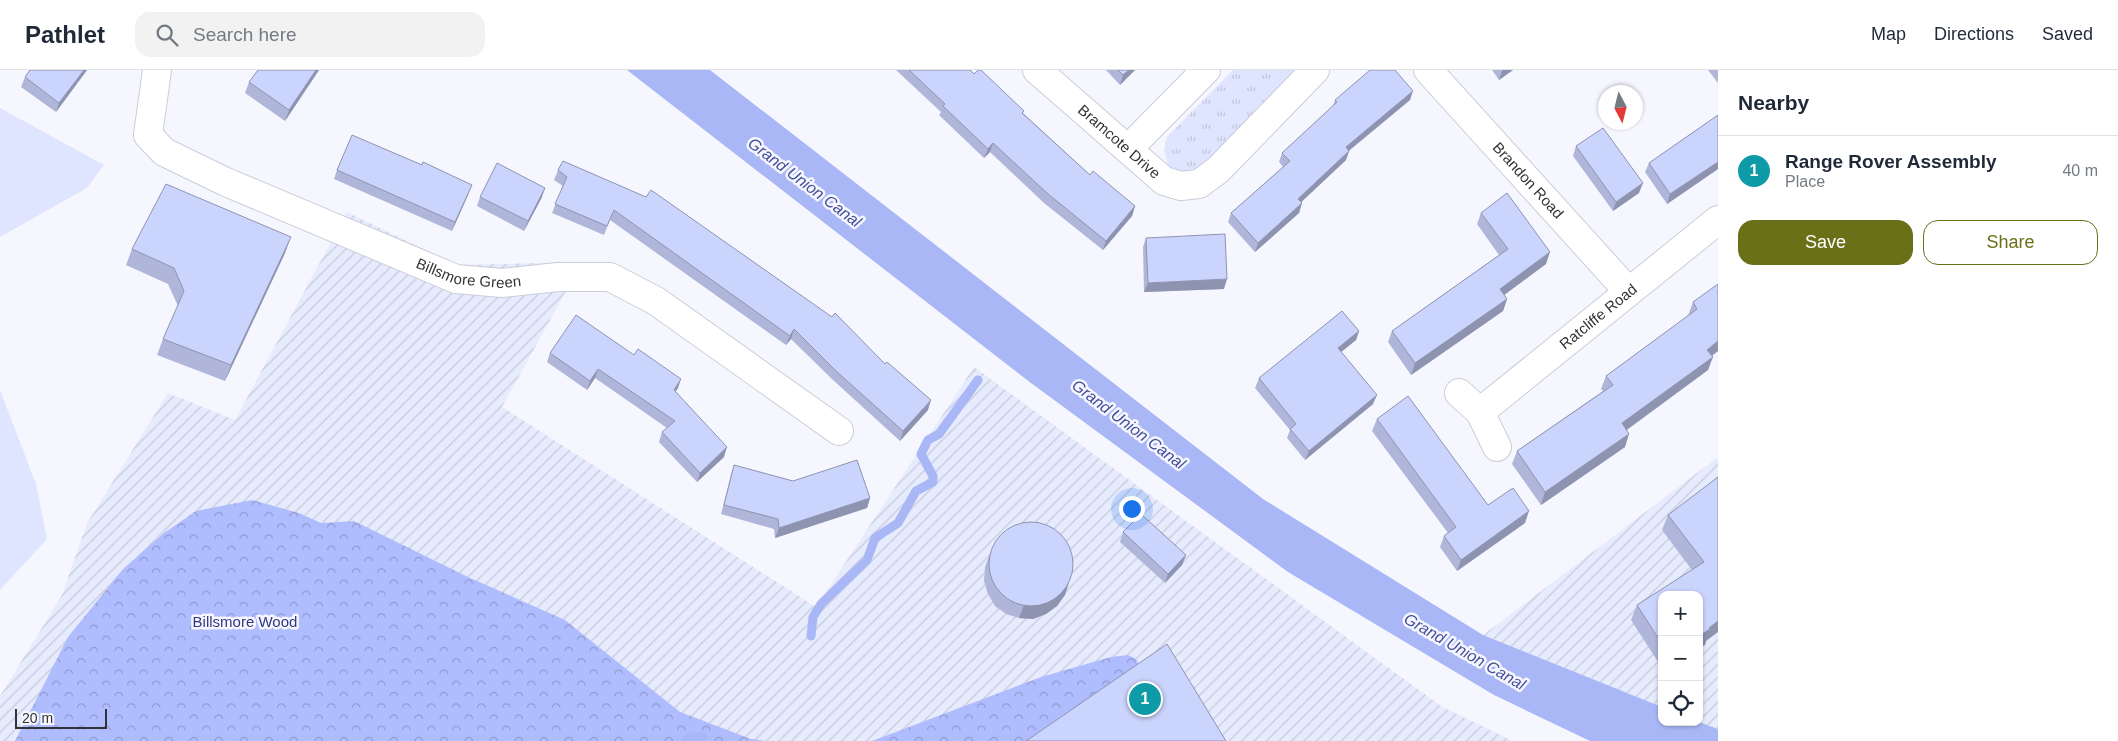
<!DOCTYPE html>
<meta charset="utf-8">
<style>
:root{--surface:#fff;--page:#f2f2f3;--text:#1f2937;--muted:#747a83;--line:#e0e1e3;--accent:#697017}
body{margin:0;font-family:Arial,sans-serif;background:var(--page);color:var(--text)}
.controls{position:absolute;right:15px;bottom:15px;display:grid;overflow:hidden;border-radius:10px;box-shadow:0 1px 4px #0004}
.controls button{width:45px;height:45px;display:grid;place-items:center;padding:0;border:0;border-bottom:1px solid var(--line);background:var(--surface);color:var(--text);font:25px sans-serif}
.compass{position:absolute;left:1598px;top:15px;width:45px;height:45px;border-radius:50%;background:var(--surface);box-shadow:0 1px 4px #0004;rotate:173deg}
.scale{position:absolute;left:15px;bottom:12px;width:92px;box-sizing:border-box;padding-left:5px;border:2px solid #323337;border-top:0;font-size:14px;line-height:18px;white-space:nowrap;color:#323337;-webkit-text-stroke:4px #f6f7fe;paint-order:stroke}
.you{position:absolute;left:1131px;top:438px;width:18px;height:18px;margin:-12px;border:4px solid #fff;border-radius:50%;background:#1a73e8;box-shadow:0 0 0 8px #1a73e833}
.badge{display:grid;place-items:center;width:32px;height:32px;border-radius:50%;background:var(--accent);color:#fff;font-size:16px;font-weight:700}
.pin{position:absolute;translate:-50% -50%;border:2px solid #fff;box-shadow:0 1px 5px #0006}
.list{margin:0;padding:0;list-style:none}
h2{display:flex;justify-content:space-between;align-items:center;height:65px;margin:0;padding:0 20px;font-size:21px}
h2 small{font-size:16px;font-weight:400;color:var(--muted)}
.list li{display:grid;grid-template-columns:32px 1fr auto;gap:15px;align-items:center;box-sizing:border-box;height:70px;padding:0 20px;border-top:1px solid var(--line)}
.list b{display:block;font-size:19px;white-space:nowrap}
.list p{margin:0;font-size:16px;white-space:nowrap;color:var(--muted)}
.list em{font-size:16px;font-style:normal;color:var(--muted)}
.actions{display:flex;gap:10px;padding:15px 20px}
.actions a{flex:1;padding:11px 0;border:1px solid var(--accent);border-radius:15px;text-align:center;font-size:18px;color:var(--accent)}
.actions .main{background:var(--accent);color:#fff}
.icon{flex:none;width:28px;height:28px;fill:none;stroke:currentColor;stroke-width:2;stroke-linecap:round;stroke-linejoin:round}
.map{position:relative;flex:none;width:1718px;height:671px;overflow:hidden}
header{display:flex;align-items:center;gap:30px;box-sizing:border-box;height:70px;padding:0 25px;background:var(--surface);border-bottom:1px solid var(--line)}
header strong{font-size:24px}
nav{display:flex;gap:28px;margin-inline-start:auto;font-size:18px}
.search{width:350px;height:45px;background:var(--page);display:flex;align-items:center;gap:12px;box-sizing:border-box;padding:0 18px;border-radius:15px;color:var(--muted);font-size:19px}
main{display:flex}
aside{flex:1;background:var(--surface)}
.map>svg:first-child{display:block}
</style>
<header>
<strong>Pathlet</strong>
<div class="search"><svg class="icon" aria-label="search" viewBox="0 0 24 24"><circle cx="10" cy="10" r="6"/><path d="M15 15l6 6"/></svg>Search here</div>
<nav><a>Map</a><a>Directions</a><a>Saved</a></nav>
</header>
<main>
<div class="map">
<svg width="1718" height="671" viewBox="0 0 1718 671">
<defs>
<pattern id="industrial-furrows" width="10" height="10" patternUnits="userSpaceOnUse" patternTransform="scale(1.25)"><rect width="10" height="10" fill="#e7ebfe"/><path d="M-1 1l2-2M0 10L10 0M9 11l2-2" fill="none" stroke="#c7cada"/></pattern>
<pattern id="grass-tufts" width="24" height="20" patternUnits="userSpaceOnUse" patternTransform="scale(1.25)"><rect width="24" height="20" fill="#dfe5fe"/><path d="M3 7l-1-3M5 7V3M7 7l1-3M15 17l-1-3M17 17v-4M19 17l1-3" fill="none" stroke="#c0c5da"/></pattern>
<pattern id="forest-crowns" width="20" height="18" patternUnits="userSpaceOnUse" patternTransform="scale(1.25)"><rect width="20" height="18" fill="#afbdfe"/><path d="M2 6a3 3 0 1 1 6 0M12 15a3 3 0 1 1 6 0" fill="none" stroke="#8f9ace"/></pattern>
</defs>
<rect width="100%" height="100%" fill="#f6f7fe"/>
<g fill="url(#industrial-furrows)">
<polygon points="347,142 457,195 582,192 502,337 816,537 974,297 1441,636 1513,671 0,671 0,626 62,525 87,453 168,323 235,350"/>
<polygon points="1718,387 1718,659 1699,652 1699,525 1662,525 1662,637 1483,565"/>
</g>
<polygon fill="url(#grass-tufts)" points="1233,0 1306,0 1202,100 1184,103 1169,98 1164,80 1167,67"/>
<g fill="url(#forest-crowns)">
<polygon points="252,430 299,443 321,453 354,451 468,507 565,550 680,642 751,669 765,671 15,671 68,567 123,499 164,463 196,441"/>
<polygon points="1128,585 1136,589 1139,595 1036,671 872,671 1041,607 1111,587"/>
</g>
<g fill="#dfe5fe">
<polygon points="0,38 104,95 87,118 0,167"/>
<polygon points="0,320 36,414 47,469 0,520"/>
</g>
<polygon fill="#a9b7f7" points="627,0 710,0 1263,429 1483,565 1662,637 1662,652 1699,652 1718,659 1718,671 1590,671 1494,625 1288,502 1031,313"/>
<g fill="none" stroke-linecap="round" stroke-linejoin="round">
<g stroke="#a9b7f7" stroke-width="9">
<polyline points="811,566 813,547 821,534 867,490 875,468 898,453 916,421 933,412 933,406 921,384 928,370 939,364 978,310"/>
<polyline points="686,671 689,667 703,667"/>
</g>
<defs>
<g id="minor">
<path id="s1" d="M157,0l-9,65 16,17 62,30 230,97 46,4 56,-6h52l46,24 183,130"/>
<path id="s2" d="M1037,0l127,111 17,5 18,-2 19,-14 97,-100"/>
<path id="s3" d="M1428,0l200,221"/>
<polyline points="1128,79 1206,0"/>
<polyline points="1459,323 1480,342 1497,377"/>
<path id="s4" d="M1480,342l238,-192"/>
</g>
</defs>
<use href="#minor" stroke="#cacdd8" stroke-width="30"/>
<use href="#minor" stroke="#fff" stroke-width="28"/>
</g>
<g fill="#afb6d9">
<polygon points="30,0 87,0 56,42 21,17 25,7"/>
<polygon points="258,0 319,0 285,51 245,23 249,12"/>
<polygon points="896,0 970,0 1024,41 1023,43 1090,105 1135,136 1132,146 1103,180 1044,133 990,82 984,88 939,45 941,42"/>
<polygon points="1106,0 1135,0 1120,15"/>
<polygon points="1492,0 1513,0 1499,10"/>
<polygon points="1708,0 1718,0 1718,13"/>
<polygon points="1335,30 1410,30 1349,81 1346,90 1301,132 1302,133 1299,143 1255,182 1228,152 1231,143 1283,97 1279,92 1282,83 1333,36"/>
<polygon points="1718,45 1718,99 1667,134 1645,102 1649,93"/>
<polygon points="1576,76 1639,123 1613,141 1573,86"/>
<polygon points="422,95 468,125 452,161 334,109 337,100"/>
<polygon points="558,100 928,340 900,371 833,310 791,269 786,275 610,150 604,165 552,143 563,116 554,110"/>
<polygon points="480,127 542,127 524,161 477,136"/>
<polygon points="1481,143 1546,194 1504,225 1507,229 1503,241 1411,305 1388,272 1392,261 1499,185 1477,154"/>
<polygon points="1146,168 1224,219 1144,222 1143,177"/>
<polygon points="132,179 285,183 225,311 157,285 163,269 178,236 168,214 126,195"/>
<polygon points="1718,214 1718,281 1712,286 1708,300 1627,360 1625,377 1541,435 1512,394 1517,381 1603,321 1601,319 1606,306 1688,246 1693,232"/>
<polygon points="1359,261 1356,270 1341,282 1373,334 1305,390 1287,368 1290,360 1255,318 1259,308"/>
<polygon points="550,283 678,318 675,322 724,387 697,412 659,372 662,362 667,358 595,308 587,320 547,292"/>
<polygon points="1377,349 1488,435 1525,453 1457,501 1440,477 1444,466 1448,463 1372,361"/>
<polygon points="734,395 793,411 870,428 867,438 775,468 774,459 721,444 731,405"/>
<polygon points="1718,407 1706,571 1705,575 1662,525 1662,598 1631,550 1637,535 1692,500 1662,460 1668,445"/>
<polygon points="1123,462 1186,485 1182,495 1165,513 1120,472"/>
<polygon points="990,484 1069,512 1065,525 1057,536 1046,544 1033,549 1019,548 1006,544 995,536 988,524 984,511 985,497"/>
</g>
<g fill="#8e94b0">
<polygon points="84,0 87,0 56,42 59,33"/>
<polygon points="316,0 319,0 285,51 289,40"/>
<polygon points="1129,0 1135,0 1120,15 1123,5"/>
<polygon points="1503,0 1513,0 1499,10 1502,1"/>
<polygon points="1413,21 1410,30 1342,86 1346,77"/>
<polygon points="993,73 990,82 984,88 988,79"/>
<polygon points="1349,81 1346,90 1295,138 1298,129"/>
<polygon points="1718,92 1718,99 1667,134 1670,124"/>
<polygon points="1643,113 1639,123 1613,141 1616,132"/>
<polygon points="472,115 468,125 452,161 455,152"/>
<polygon points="545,118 542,127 524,161 528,151"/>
<polygon points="1302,133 1299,143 1255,182 1258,173"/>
<polygon points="1135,136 1132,146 1103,180 1106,171"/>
<polygon points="291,167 285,183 225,311 231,295"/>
<polygon points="1550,182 1546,194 1496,231 1500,219"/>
<polygon points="1227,209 1224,219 1144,222 1148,213"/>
<polygon points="1507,229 1503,241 1411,305 1415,293"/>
<polygon points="794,259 791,269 786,275 790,266"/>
<polygon points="1359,261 1356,270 1335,287 1338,278"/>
<polygon points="1718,271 1718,281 1702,293 1707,280"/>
<polygon points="1713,287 1708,300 1618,366 1622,353"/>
<polygon points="598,299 595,308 587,320 590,311"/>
<polygon points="681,309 678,318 670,329 674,320"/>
<polygon points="1377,325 1373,334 1305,390 1309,381"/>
<polygon points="931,330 928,340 900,371 903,361"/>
<polygon points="1629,364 1625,377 1541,435 1545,422"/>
<polygon points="727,377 724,387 697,412 700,403"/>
<polygon points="870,428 867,438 775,468 779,458"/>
<polygon points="1529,441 1525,453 1457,501 1461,490"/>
<polygon points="1186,485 1182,495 1165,513 1168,504"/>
<polygon points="1069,512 1065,525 1057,536 1046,544 1033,549 1019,548 1024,535"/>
<polygon points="1718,551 1718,562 1706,571 1705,575 1699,578 1699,566"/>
</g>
<g fill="#cbd4fc" stroke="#8e94b0">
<polygon points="30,0 84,0 59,33 25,7"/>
<polygon points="258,0 316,0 289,40 249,12"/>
<polygon points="909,0 970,0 974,4 978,0 981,0 1024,41 1022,43 1090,105 1093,101 1135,136 1106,171 1048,124 993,73 988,79 943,36 945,34"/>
<polygon points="1118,0 1129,0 1123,5"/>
<polygon points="1370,0 1395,0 1413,21 1346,77 1349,81 1298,129 1302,133 1258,173 1231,143 1290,91 1282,83 1337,32 1335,30"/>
<polygon points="1718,45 1718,92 1670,124 1649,93"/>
<polygon points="1603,58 1643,113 1616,132 1576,76"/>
<polygon points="352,65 422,95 423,92 472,115 455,152 337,100"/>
<polygon points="563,91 646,127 651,120 832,247 835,243 885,294 887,292 931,330 903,361 836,301 794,259 790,266 614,140 607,156 555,134 567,107 558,100"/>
<polygon points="497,93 545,118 528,151 480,127"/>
<polygon points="166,114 291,167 231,295 163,269 184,221 174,198 132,179"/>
<polygon points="1507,123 1550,182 1500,219 1507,229 1415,293 1392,261 1508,179 1481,143"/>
<polygon points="1225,164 1227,209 1148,213 1146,168"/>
<polygon points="1718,214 1718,271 1707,280 1713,287 1622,353 1629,364 1545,422 1517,381 1613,315 1606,306 1697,239 1693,232"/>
<polygon points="1342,241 1359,261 1338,278 1377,325 1309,381 1290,359 1296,354 1259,308"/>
<polygon points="576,245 634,285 638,279 681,309 674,320 727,377 700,403 662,362 675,351 598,299 590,311 550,283"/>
<polygon points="1408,326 1488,435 1513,418 1529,441 1461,490 1444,466 1456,457 1377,349"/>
<polygon points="857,390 870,428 779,458 778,449 724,435 734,395 793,411"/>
<polygon points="1718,407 1718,551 1709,558 1710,559 1699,566 1699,525 1662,525 1662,574 1637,535 1704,492 1668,445"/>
<polygon points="1141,444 1186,485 1168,504 1123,462"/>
<circle cx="1031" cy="494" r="42"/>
<polygon points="1167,574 1226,671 1026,671"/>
</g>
<g text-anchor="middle" stroke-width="5" stroke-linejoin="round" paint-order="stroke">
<g font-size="15" fill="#323337" stroke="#f6f7fe">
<text dy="5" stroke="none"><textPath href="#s2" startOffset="109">Bramcote Drive</textPath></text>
<text dy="5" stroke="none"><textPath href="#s3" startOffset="149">Brandon Road</textPath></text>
<text dy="5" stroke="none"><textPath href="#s1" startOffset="419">Billsmore Green</textPath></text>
<text dy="5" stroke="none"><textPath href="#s4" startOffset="152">Ratcliffe Road</textPath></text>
</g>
<g font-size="15" fill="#323983" stroke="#f6f7fe">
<text x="245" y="557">Billsmore Wood</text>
</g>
<g font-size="16" font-style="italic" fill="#434d99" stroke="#f6f7fe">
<text transform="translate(805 112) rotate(37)" y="6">Grand Union Canal</text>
<text transform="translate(1129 354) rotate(37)" y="6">Grand Union Canal</text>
<text transform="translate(1465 581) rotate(30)" y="6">Grand Union Canal</text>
</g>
</g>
</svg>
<div class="controls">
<button>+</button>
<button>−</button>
<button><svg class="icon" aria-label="locate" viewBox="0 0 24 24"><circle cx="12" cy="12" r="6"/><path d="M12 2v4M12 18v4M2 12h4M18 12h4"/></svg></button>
</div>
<svg class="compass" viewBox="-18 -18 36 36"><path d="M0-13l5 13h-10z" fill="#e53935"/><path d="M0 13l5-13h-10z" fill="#747a83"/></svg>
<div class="scale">20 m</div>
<div class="you"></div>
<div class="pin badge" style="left:1145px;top:629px;background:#0f9aa8">1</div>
</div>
<aside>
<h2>Nearby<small></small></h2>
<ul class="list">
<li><span class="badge" style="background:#0f9aa8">1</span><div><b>Range Rover Assembly</b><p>Place</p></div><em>40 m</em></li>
</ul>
<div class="actions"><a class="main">Save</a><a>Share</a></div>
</aside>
</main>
